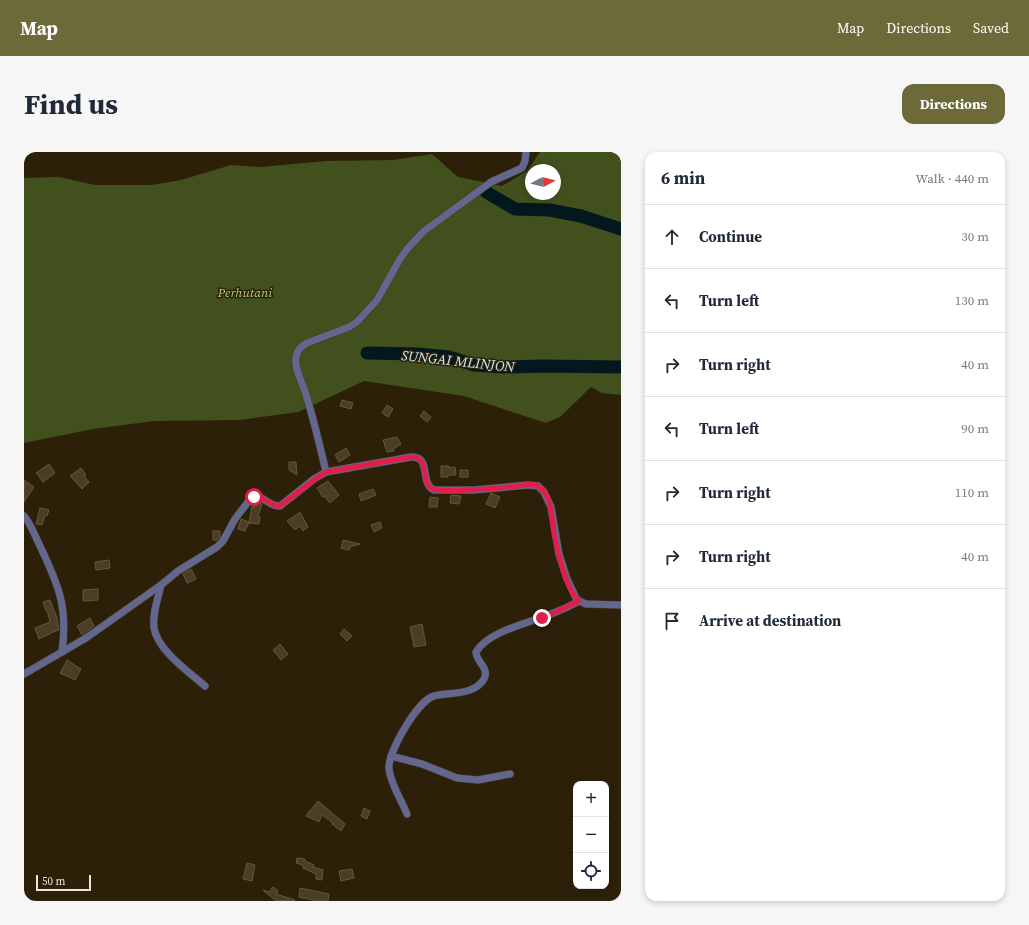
<!DOCTYPE html>
<meta charset="utf-8">
<style>
:root{--surface:#fff;--page:#f6f6f7;--text:#1f2937;--muted:#747a83;--line:#e0e1e3;--accent:#6c6a38}
body{margin:0;font-family:"Source Serif 4",serif;background:var(--page);color:var(--text)}
.controls{position:absolute;right:12px;bottom:12px;display:grid;overflow:hidden;border-radius:8px;box-shadow:0 2px 6px #0003}
.controls button{width:36px;height:36px;display:grid;place-items:center;padding:0;border:0;border-bottom:1px solid var(--line);background:var(--surface);color:var(--text);font:20px sans-serif}
.compass{position:absolute;left:501px;top:12px;width:36px;height:36px;border-radius:50%;background:var(--surface);box-shadow:0 2px 6px #0003;rotate:83deg}
.scale{position:absolute;left:12px;bottom:10px;width:55px;box-sizing:border-box;padding-left:4px;border:2px solid #eee5d7;border-top:0;font-size:11px;line-height:14px;white-space:nowrap;color:#eee5d7;-webkit-text-stroke:3px #2d2009;paint-order:stroke}
.stop{position:absolute;width:12px;height:12px;margin:-9px;border:3px solid #e11d48;border-radius:50%;background:#fff}
.stop.end{background:#e11d48;border-color:#fff;box-shadow:0 1px 4px #0008}
.list{margin:0;padding:0;list-style:none}
h2{display:flex;justify-content:space-between;align-items:center;height:52px;margin:0;padding:0 16px;font-size:17px}
h2 small{font-size:13px;font-weight:400;color:var(--muted)}
.list li{display:grid;grid-template-columns:26px 1fr auto;gap:12px;align-items:center;box-sizing:border-box;height:64px;padding:0 16px;border-top:1px solid var(--line)}
.list b{display:block;font-size:15px;white-space:nowrap}
.list em{font-size:13px;font-style:normal;color:var(--muted)}
.icon{flex:none;width:22px;height:22px;fill:none;stroke:currentColor;stroke-width:2;stroke-linecap:round;stroke-linejoin:round}
.map{position:relative;flex:none;width:597px;height:749px;overflow:hidden;border-radius:12px}
header{display:flex;align-items:center;gap:24px;box-sizing:border-box;height:56px;padding:0 20px;background:var(--accent);color:#fff}
header strong{font-size:19px}
nav{display:flex;gap:22px;margin-inline-start:auto;font-size:14px}
.intro{display:flex;align-items:center;justify-content:space-between;box-sizing:border-box;height:96px;padding:0 24px}
h1{margin:0;font-size:28px}
.button{padding:10px 18px;border-radius:12px;background:var(--accent);color:#fff;font-size:14px;font-weight:700}
main{display:flex;gap:24px;padding:0 24px}
aside{flex:1;background:var(--surface);border-radius:12px;box-shadow:0 2px 6px #0003}
.map>svg:first-child{display:block}
</style>
<header>
<strong>Map</strong>
<nav><a>Map</a><a>Directions</a><a>Saved</a></nav>
</header>
<div class="intro"><h1>Find us</h1><a class="button">Directions</a></div>
<main>
<div class="map">
<svg width="597" height="749" viewBox="0 0 597 749">
<rect width="100%" height="100%" fill="#2d2009"/>
<path fill="#42501d" fill-rule="evenodd" d="M516,0h81v243l-19,-2 -11,-6 -31,30 -14,6 -82,-27 -100,-15 -66,31 -58,8 -86,1 -61,8 -69,14v-265l35,-1 36,8h57l29,-5 50,-15 29,2 67,-6 66,-1 39,-6 26,23 44,9 25,-15zM507,18h24v24h-24z"/>
<g fill="none" stroke-linecap="round" stroke-linejoin="round">
<g stroke="#03171e" stroke-width="13">
<polyline points="462,40 491,57 525,58 557,64 597,77"/>
<polyline points="343,201 393,202 425,205 450,213 480,215 518,214 597,215"/>
</g>
</g>
<g fill="#4c3d26" stroke="#65563e">
<polygon points="318,248 329,251 327,257 316,254"/>
<polygon points="363,253 369,257 364,265 358,261"/>
<polygon points="400,259 407,265 403,270 396,264"/>
<polygon points="373,285 377,292 369,297 370,299 363,300 359,288"/>
<polygon points="322,296 326,303 315,310 311,303"/>
<polygon points="265,310 272,310 273,323 265,318"/>
<polygon points="25,312 31,321 19,330 12,321"/>
<polygon points="417,314 425,314 424,316 431,315 432,323 424,323 424,325 417,325"/>
<polygon points="57,316 62,323 60,324 65,330 58,337 46,324"/>
<rect x="436" y="318" width="8" height="7"/>
<polygon points="0,328 10,335 0,350"/>
<polygon points="304,329 315,343 306,351 300,344 299,345 293,336"/>
<polygon points="349,337 352,343 337,349 335,342"/>
<polygon points="467,341 476,345 471,356 462,352"/>
<polygon points="427,343 437,344 435,352 426,351"/>
<polygon points="406,345 414,346 413,355 405,355"/>
<polygon points="232,350 238,352 234,364 236,365 235,372 225,371 228,354 230,356"/>
<polygon points="16,356 25,358 23,364 21,363 18,373 12,372"/>
<polygon points="276,360 284,375 279,379 276,374 271,378 263,369"/>
<polygon points="217,367 225,370 221,379 214,377"/>
<polygon points="356,370 358,376 350,380 347,373"/>
<polygon points="189,379 196,379 196,385 193,388 189,388"/>
<polygon points="319,388 336,392 326,395 325,398 317,396"/>
<polygon points="85,408 86,416 72,418 71,410"/>
<polygon points="167,417 172,427 163,431 159,422"/>
<polygon points="74,437 74,448 59,449 59,438"/>
<polygon points="26,448 33,466 35,478 26,481 26,482 15,487 11,476 26,470 23,458 22,459 19,450"/>
<polygon points="66,466 70,474 58,483 53,474"/>
<polygon points="398,472 402,493 390,495 386,475"/>
<polygon points="320,477 328,484 323,489 316,482"/>
<polygon points="256,492 264,502 257,508 249,498"/>
<polygon points="43,508 57,517 51,528 36,521"/>
<polygon points="294,649 321,672 317,679 308,672 309,671 298,663 295,670 282,664 285,659 286,659"/>
<polygon points="340,656 346,659 343,667 337,664"/>
<polygon points="273,706 281,707 281,709 290,713 289,715 299,718 298,728 292,727 292,722 279,716 279,713 272,711"/>
<polygon points="223,711 231,713 228,729 219,727"/>
<polygon points="328,717 330,726 317,729 315,719"/>
<polygon points="249,735 254,739 252,742 271,748 270,749 252,749 239,738 245,740"/>
<polygon points="276,736 305,742 304,749 294,749 275,745"/>
</g>
<g fill="none" stroke-linecap="round" stroke-linejoin="round">
<defs>
<g id="street">
<path d="M302,320c-6,-26 -12,-52 -20,-77 -3,-12 -12,-25 -10,-38 1,-7 5,-11 11,-14l42,-16 8,-5 20,-22 23,-41 8,-11 16,-17 67,-49 31,-14 3,-7 1,-9"/>
<path d="M0,364c7,8 11,20 16,30 19,40 28,61 22,106"/>
<path d="M137,433c-3,14 -9,29 -7,43 4,23 35,44 51,58"/>
<path d="M0,522l62,-36 75,-53 17,-14 39,-24 6,-6 12,-22 16,-21c14,-4 17,9 29,8l34,-27 12,-7 85,-15c21,-1 8,26 23,33h40l54,-5 10,1 6,6 7,15 8,47 8,25 9,19 3,3 7,3 35,1"/>
<polyline points="367,604 398,612 433,626 454,628 486,622"/>
<path d="M383,662c-6,-15 -16,-29 -18,-45 -2,-16 29,-69 45,-73 15,-4 40,0 50,-17 6,-11 -8,-17 -8,-27 13,-22 58,-30 80,-40 8,-3 16,-7 23,-11"/>
</g>
</defs>
<use href="#street" stroke="#483c26" stroke-width="8"/>
<use href="#street" stroke="#63678e" stroke-width="7"/>
</g>
<g fill="none" stroke-linecap="round" stroke-linejoin="round">
<path stroke="#e11d48" stroke-width="5" d="M230,345c11,-1 16,10 26,9l34,-26 12,-8 85,-15c22,-1 6,32 27,33 23,2 46,-1 70,-3 8,0 18,-4 27,-2 6,1 10,8 13,13 4,11 4,23 6,35 3,18 12,56 25,68l-23,11 -14,6"/>
</g>
<g text-anchor="middle" stroke-width="3" stroke-linejoin="round" paint-order="stroke">
<g font-size="13" font-style="italic" fill="#b4cb7d" stroke="#2d2009">
<text x="221" y="145">Perhutani</text>
</g>
<g font-size="14" font-style="italic" fill="#c4e8f7" stroke="#2d2009">
<text transform="translate(434 209) rotate(6)" y="5">SUNGAI MLINJON</text>
</g>
</g>
</svg>
<div class="controls">
<button>+</button>
<button>−</button>
<button><svg class="icon" aria-label="locate" viewBox="0 0 24 24"><circle cx="12" cy="12" r="6"/><path d="M12 2v4M12 18v4M2 12h4M18 12h4"/></svg></button>
</div>
<svg class="compass" viewBox="-18 -18 36 36"><path d="M0-13l5 13h-10z" fill="#e53935"/><path d="M0 13l5-13h-10z" fill="#747a83"/></svg>
<div class="scale">50 m</div>
<div class="stop" style="left:230px;top:345px"></div>
<div class="stop end" style="left:518px;top:466px"></div>
</div>
<aside>
<h2>6 min<small>Walk · 440 m</small></h2>
<ul class="list">
<li><svg class="icon" aria-label="ahead" viewBox="0 0 24 24"><path d="M12 20V5M6 11l6-6 6 6"/></svg><div><b>Continue</b></div><em>30 m</em></li>
<li><svg class="icon" aria-label="left" viewBox="0 0 24 24"><path d="M17 20v-9H6M10 6l-5 5 5 5"/></svg><div><b>Turn left</b></div><em>130 m</em></li>
<li><svg class="icon" aria-label="right" viewBox="0 0 24 24"><path d="M7 20v-9h11M14 6l5 5-5 5"/></svg><div><b>Turn right</b></div><em>40 m</em></li>
<li><svg class="icon" aria-label="left" viewBox="0 0 24 24"><path d="M17 20v-9H6M10 6l-5 5 5 5"/></svg><div><b>Turn left</b></div><em>90 m</em></li>
<li><svg class="icon" aria-label="right" viewBox="0 0 24 24"><path d="M7 20v-9h11M14 6l5 5-5 5"/></svg><div><b>Turn right</b></div><em>110 m</em></li>
<li><svg class="icon" aria-label="right" viewBox="0 0 24 24"><path d="M7 20v-9h11M14 6l5 5-5 5"/></svg><div><b>Turn right</b></div><em>40 m</em></li>
<li><svg class="icon" aria-label="arrive" viewBox="0 0 24 24"><path d="M6 21V4h12l-3 4 3 4H6"/></svg><div><b>Arrive at destination</b></div></li>
</ul>
</aside>
</main>
